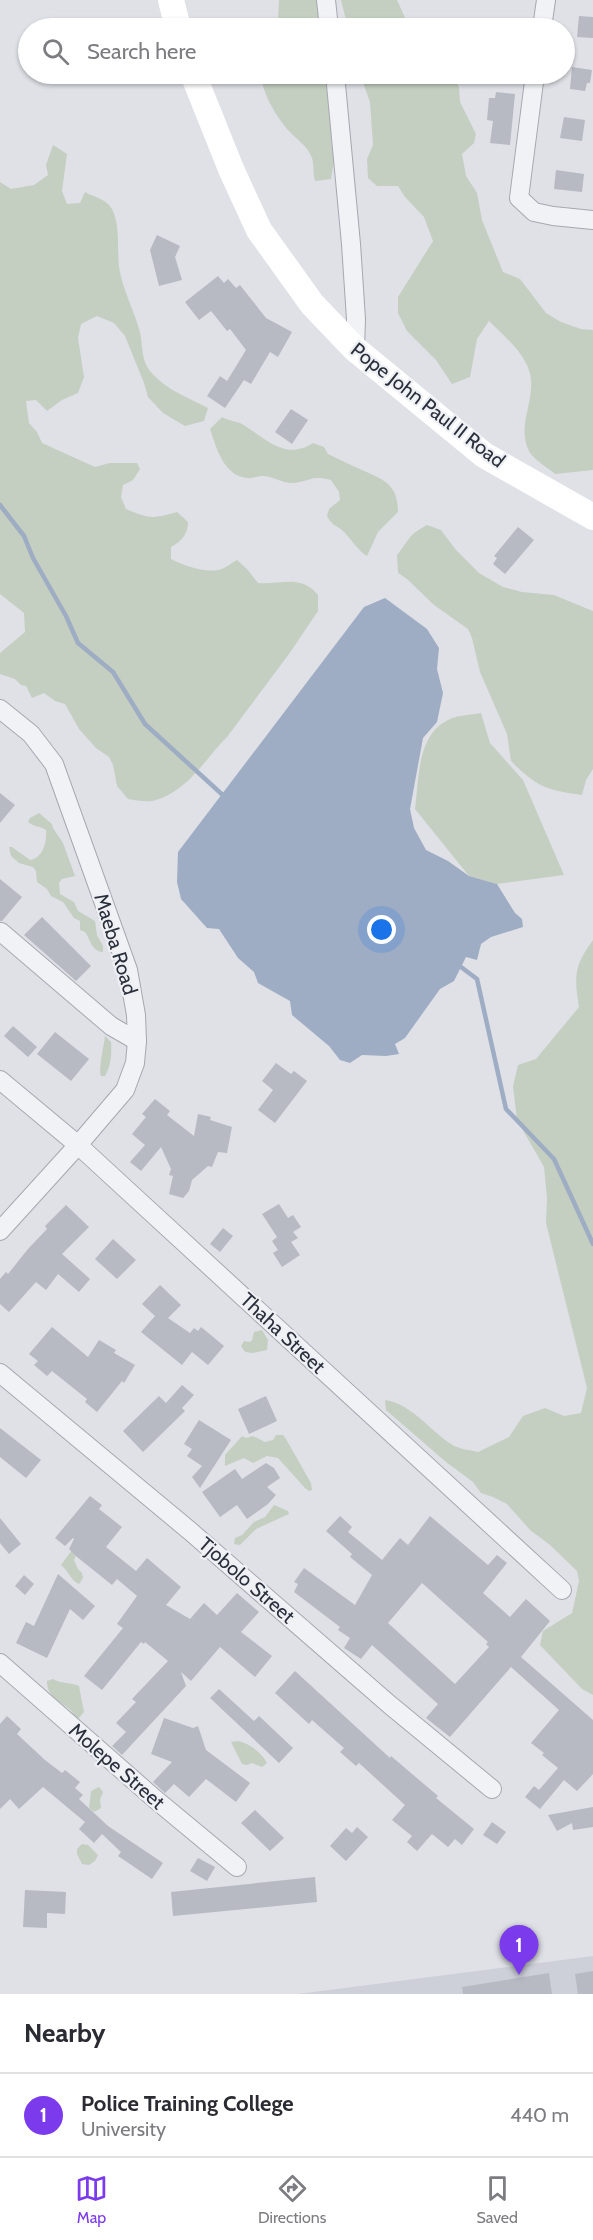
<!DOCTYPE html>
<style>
:root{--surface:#fff;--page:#f2f2f3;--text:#2b2b33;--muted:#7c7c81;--line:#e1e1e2;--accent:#7c3aed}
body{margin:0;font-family:Cabin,sans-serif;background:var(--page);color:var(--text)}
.you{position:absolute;left:382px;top:930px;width:21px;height:21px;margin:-15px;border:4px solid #fff;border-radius:50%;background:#1a73e8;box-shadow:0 0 0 9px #1a73e833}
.badge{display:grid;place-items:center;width:39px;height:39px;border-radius:50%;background:var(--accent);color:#fff;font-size:20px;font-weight:700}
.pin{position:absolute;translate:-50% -50px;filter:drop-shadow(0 2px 3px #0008)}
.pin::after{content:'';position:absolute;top:32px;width:21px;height:18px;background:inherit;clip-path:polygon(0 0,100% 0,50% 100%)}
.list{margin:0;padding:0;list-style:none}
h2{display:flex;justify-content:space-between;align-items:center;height:78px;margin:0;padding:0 24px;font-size:26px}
h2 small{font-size:20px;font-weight:400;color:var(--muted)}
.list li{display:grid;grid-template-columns:39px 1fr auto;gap:18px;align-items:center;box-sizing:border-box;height:84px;padding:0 24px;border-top:2px solid var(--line)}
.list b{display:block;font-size:22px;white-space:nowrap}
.list p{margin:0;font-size:20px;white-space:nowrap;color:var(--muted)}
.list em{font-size:20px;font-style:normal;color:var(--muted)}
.icon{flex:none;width:33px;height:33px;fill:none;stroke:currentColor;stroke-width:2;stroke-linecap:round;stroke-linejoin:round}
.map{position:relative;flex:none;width:593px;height:1994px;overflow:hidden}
.search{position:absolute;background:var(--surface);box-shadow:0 2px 4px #0004;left:18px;right:18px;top:18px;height:66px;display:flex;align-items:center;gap:15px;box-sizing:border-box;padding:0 21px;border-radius:33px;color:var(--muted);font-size:22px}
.sheet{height:162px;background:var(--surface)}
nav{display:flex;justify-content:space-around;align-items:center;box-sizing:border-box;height:84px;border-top:2px solid var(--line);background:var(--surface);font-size:16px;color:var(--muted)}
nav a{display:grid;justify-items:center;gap:3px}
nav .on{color:var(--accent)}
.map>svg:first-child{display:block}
</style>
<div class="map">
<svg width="593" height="1994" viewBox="0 0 593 1994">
<rect width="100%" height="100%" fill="#dfe1e7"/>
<polygon fill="#cdd0d8" points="593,1956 593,1994 298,1994"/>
<g fill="#c4cfc1">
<polygon points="279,0 318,0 318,10 323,28 270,28 278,20"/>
<polygon points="341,0 397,0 407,22 416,28 348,28"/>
<path d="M261,74h62l9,38 -1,28 3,21 -3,18 -16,2c-2,-7 -1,-16 -3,-23 -4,-12 -17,-20 -25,-29 -12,-15 -25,-36 -26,-55z"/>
<path d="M360,74h92l7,13 1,15 16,32 -2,9 -12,11 4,22 11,17 5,27 21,52 17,7 26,34 15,9 20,7 12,1v140l-38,4c-8,-7 -24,-16 -27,-25 -10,-23 5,-45 3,-69 -1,-23 -27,-44 -42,-59l-12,18 -7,38 -18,7 -16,-24 -29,-29 -9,-18v-16l35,-56 -9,-24 -19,-20 -7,-11h-21l-9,-8 -1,-19 6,-14 -3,-43z"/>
<path d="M53,145l14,9 -5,37 5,13 13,-1 5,-11c7,4 19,7 24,13 12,13 8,44 10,62 4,24 15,43 21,65 3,14 1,28 10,39 16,19 37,26 58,37l-4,13 -19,5 -22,-13 -15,-16 -4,-14 -19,-47 -11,-13 -17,-7 -16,8 -3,14 6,39 -6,16 -16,7 -15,11 -11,-11 -10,1 3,22 8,9 5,11 53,24 15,-4h27l3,6 -7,11 -10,5 -2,12 5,12c24,10 26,10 51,3l11,10c0,12 -6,19 -17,25v12c14,7 38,16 53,9 4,-2 9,-6 13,-8l10,9 11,14c22,2 43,-9 60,12v16l-29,43 -62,83c-23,23 -38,53 -71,63 -8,3 -20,0 -28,-1l-11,-13 -4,-21 -4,-8 -13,-9 -17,-19 -14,-25 -10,-3 -11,-8 -12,5 -6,-12 -5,-1 -6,-6 -15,-5v-21l25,-21 -1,-19 -24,-19v-412l11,7 23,-4 14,-10 -2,-10z"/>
<path d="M222,417c5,3 12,4 18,6 24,13 44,39 73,20l11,4 4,7c11,5 22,11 34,16 22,10 36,14 36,42l-20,20 -11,24c-11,-7 -16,-18 -25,-26 -7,-5 -11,-6 -15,-14l2,-7 11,-9 -1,-8 -8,-12c-21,-5 -19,1 -37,3 -11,1 -21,-7 -32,-7 -5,0 -10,3 -14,2 -24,-1 -32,-31 -38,-49z"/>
<path d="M427,525l14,5 15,20 23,23 24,14 19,5 32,3 39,16v158l-7,11 -4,15c-36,-5 -45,-8 -71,-34l-4,-27 -27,-62 -8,-34 -4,-9 -34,-24 -27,-26 -9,-6 -1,-18c13,-16 10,-19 30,-30z"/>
<path d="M481,713l9,30 33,37 41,95 -67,9 -28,-8 -54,-67c4,-30 2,-74 33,-89 10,-5 22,-5 33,-7z"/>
<path d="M39,813l13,11 1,4 10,15 12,33 -13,3 -3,4 1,11 14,8 4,9 17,10 2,14 6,11v6c-12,-1 -12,-12 -18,-20l-5,-2v-9l-6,-3 -11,-16 -12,-6 -4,-7 -10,-7 -1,-11 -3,-4 -14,-4 -8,-7 -2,-9h3l18,13c13,-2 17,-18 16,-30 -6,-4 -12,-3 -18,-8l2,-4z"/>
<path d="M593,940v755l-11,-6 -42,-44 3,-14 29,-18 7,-32 -2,-10 -27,-26 -20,-15 -23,-26 -14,-7 -12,-4 -8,-11 -27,-20 -60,-52 -1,-10c27,4 44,30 66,44 7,5 19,6 27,8l31,-15 14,-21 22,-8 19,8 17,-3 6,-25 -41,-165 1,-25 -3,-31 -27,-47 -4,-34 5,-21 18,-6 43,-52c-5,-31 -5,-41 14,-67z"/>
<path d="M105,1036l6,6c1,12 0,24 -6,34h-4c-3,-7 3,-30 4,-40z"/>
<polygon points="262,1330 268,1340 267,1350 253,1353 245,1352 241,1346 244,1341 250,1342 252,1340 254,1332"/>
<polygon points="276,1435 283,1435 286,1439 311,1483 312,1490 309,1491 305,1488 278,1458 267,1456 253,1463 244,1458 225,1466 225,1455 242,1436 246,1438 253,1436 265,1442 273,1440"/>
<polygon points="274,1505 288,1511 289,1514 256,1529 240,1545 234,1544 235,1538 242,1535 254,1522 265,1517"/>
<path d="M79,1549l-5,11 4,9 4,4 1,5 -4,6c-9,-4 -10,-13 -18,-19l11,-15z"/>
<path d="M53,1679c8,5 17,3 26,7l5,26 -6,7c-4,-3 -6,-8 -10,-11 -10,-8 -21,-12 -21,-27z"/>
<path d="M238,1741c11,2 24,12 29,22l-5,4 -10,-4 -5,2 -5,-1 -11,-22z"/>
<polygon points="99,1787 103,1792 100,1800 101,1808 94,1812 89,1808 91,1791"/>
<polygon points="82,1844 88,1845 98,1855 95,1861 89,1865 82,1864 77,1854 77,1849"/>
</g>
<polygon fill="#9eadc3" points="385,598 427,629 439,648 437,669 443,693 437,722 423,738 410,809 414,828 426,850 448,861 469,876 497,884 515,913 522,919 523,927 491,937 481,944 477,960 466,957 454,981 440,989 405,1038 395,1044 399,1054 386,1056 362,1055 350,1063 340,1060 329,1046 292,1015 290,1001 258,983 254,972 238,958 219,929 207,928 181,899 177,882 178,852 364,607"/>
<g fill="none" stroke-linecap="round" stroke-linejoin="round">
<g stroke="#9eadc3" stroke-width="4.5">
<polyline points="0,505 24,536 33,558 66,616 78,643 113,672 145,724 226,798"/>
<polyline points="457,964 477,979 506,1109 554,1159 593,1244"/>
</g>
</g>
<g fill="#b7bac3" fill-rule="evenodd">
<polygon points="579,16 593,17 593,38 577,37"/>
<polygon points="572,67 592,70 590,83 587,83 585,91 570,89"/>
<polygon points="496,92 515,94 510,145 490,143 493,121 487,120 489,98 495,98"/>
<polygon points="564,117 585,120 582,141 560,138"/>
<polygon points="556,170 584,174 582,192 554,189"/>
<polygon points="157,235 180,246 175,257 182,280 159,286 150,250"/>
<polygon points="218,276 224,283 228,279 236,288 240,285 266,318 292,332 278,357 270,352 251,384 244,380 225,408 207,396 220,376 227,381 246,350 230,329 227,331 211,311 199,320 185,302"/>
<polygon points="291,409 308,420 292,444 275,432"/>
<polygon points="518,527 534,540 505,574 493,564 497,558 494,556"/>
<polygon points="0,793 15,805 0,823"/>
<polygon points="0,879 22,897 2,921 0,921"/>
<polygon points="42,917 91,966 76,981 24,935"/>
<polygon points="13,1026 37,1047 28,1057 4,1036"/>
<polygon points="55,1032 89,1059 71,1081 37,1054"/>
<polygon points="276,1063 291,1074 294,1071 307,1081 275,1123 258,1110 273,1090 262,1081"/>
<polygon points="155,1099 170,1111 167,1115 194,1136 198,1114 211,1117 210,1120 232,1127 227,1153 218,1152 212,1167 208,1166 192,1180 189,1191 183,1198 169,1194 173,1176 169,1175 171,1169 161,1147 141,1171 130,1162 145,1145 132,1134 146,1117 142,1114"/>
<polygon points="279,1204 288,1218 293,1215 301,1227 293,1232 298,1238 291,1242 300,1255 282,1267 273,1253 278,1250 272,1241 277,1237 262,1214"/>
<polygon points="66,1205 89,1227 62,1254 90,1279 79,1292 58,1274 46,1290 36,1282 9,1312 0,1304 0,1279 6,1272 8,1274 28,1249 47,1229 45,1226"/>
<polygon points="223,1228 233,1236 220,1252 210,1244"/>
<polygon points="113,1239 136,1260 117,1279 95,1259"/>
<polygon points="160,1285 181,1305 168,1318 190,1333 194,1328 198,1331 201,1327 224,1346 208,1365 192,1352 182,1365 141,1332 155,1316 142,1304"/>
<polygon points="52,1327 88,1357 99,1340 116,1350 114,1353 135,1365 124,1383 122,1381 97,1412 85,1402 87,1399 52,1371 47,1376 34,1365 38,1361 29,1354"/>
<polygon points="182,1385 194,1395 182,1408 185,1411 143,1452 123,1431 159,1396 166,1403"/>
<polygon points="266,1396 277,1421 249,1434 238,1409"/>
<polygon points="199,1420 231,1440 200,1488 192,1477 202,1466 187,1456 192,1449 184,1444"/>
<polygon points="0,1428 41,1460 26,1478 0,1457"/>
<polygon points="266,1463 274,1468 280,1478 267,1487 276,1495 268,1504 247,1519 237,1505 220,1517 202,1492 235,1469 242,1479"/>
<polygon points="90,1496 102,1505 99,1509 122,1527 106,1547 136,1571 147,1558 181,1587 166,1605 190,1619 204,1603 217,1615 237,1593 259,1612 241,1632 272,1656 255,1677 220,1647 191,1681 181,1672 186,1686 122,1755 112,1746 126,1732 116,1723 136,1702 132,1699 168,1661 145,1642 144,1644 141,1642 102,1690 84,1676 123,1628 117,1624 137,1596 117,1579 112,1585 77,1557 69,1549 74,1539 73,1538 65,1546 55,1538"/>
<path d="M340,1516l12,11 -4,5 34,28 18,-22 8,7 22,-29 58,49 9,-10 10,8 -24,30 27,24 16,-18 24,22 -29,36 72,63v54l-16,17 -13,-11 -24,29 -15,-12 9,-11 5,4 19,-22 -16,-13 2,-2 -13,-10 28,-33 -48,-43 -61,70 -24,-19 12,-14 -66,-59 -11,14 -17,-11 6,-10 -12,-8 2,-3 -46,-35 4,-8 -4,-2 10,-14 51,37 17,-30 -22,-18 2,-3 -26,-23zM422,1583l66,59 -2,2 3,3 -34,37 -67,-61z"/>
<polygon points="0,1518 21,1544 9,1554 0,1543"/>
<polygon points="58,1574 95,1606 83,1620 70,1609 47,1658 16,1643 26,1622 34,1626"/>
<polygon points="24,1575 34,1584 25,1595 15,1586"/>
<polygon points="295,1671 390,1758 391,1756 438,1796 436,1798 474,1829 462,1845 455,1839 448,1847 432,1834 417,1851 407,1842 412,1836 392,1820 405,1805 359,1763 356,1766 340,1752 344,1748 312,1720 309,1724 275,1693"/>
<polygon points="219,1689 254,1721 259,1716 293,1748 279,1763 210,1698"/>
<polygon points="7,1716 21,1729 17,1734 45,1760 62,1773 65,1770 80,1782 75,1788 83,1795 79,1799 108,1826 163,1863 152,1879 118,1856 121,1852 102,1834 94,1843 79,1829 85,1822 43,1787 19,1809 10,1799 0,1809 0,1724"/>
<polygon points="164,1718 193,1728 198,1726 206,1750 250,1783 236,1802 206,1779 189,1797 174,1784 165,1793 153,1782 172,1762 151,1754"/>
<polygon points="593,1807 593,1827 573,1830 572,1823 557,1831 548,1815"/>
<polygon points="255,1810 284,1838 270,1851 241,1823"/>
<polygon points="492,1822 506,1832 497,1844 483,1835"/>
<polygon points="357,1827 368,1837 346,1861 330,1846 346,1828 352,1833"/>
<polygon points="198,1858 215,1867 207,1881 190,1871"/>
<polygon points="315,1877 317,1902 173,1916 171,1892"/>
<polygon points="25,1890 66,1892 65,1914 47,1913 47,1928 23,1927"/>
<polygon points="593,1971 593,1994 578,1994 575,1974"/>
<polygon points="549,1973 552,1994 463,1994 462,1987"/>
</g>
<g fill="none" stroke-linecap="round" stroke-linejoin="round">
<defs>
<g id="street">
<polyline points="326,0 329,28"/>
<polyline points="542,28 546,0"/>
<polyline points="335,74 351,244 356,319 355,349"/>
<polyline points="535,74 519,198 534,212 553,216 593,220"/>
<polyline points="0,709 31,734 54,764 128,970 136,1015 137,1041 135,1063 125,1090 78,1145 0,1231"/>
<polyline points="1,932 111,1026 137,1041"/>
<polyline points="0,1080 78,1145 562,1590"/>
<polyline points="0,1373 190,1531 390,1705 492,1789"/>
<polyline points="0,1663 155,1799 237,1867"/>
</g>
</defs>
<use href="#street" stroke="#a5a8b0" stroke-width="20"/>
<use href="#street" stroke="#f1f2f5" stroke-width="18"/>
<g stroke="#fff" stroke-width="26">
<polyline points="171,0 178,28"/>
<polyline points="193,74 231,169 259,230 312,304 355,349 484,455 593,517"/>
</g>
</g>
<g text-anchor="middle" stroke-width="4.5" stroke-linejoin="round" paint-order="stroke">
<g font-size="20" fill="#2a2f3c" stroke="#eef0f4">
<text transform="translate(428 405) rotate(38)" y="7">Pope John Paul II Road</text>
<text transform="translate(116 944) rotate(73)" y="7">Maeba Road</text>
<text transform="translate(283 1333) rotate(43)" y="7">Thaha Street</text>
<text transform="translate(247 1580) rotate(41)" y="7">Tjobolo Street</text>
<text transform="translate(117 1766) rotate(41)" y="7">Molepe Street</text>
</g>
</g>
</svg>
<div class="you"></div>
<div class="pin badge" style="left:519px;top:1975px">1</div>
<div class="search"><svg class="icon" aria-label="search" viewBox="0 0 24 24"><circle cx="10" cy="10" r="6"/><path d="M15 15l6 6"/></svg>Search here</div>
</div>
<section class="sheet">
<h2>Nearby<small></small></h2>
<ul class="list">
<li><span class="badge">1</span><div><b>Police Training College</b><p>University</p></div><em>440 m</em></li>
</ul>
</section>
<nav>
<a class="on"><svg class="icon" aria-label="map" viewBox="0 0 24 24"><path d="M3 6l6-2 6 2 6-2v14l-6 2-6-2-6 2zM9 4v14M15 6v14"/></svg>Map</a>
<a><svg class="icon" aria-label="directions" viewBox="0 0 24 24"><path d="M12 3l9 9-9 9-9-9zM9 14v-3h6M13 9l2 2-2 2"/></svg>Directions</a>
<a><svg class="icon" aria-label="saved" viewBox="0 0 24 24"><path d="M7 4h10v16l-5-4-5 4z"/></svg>Saved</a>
</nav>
